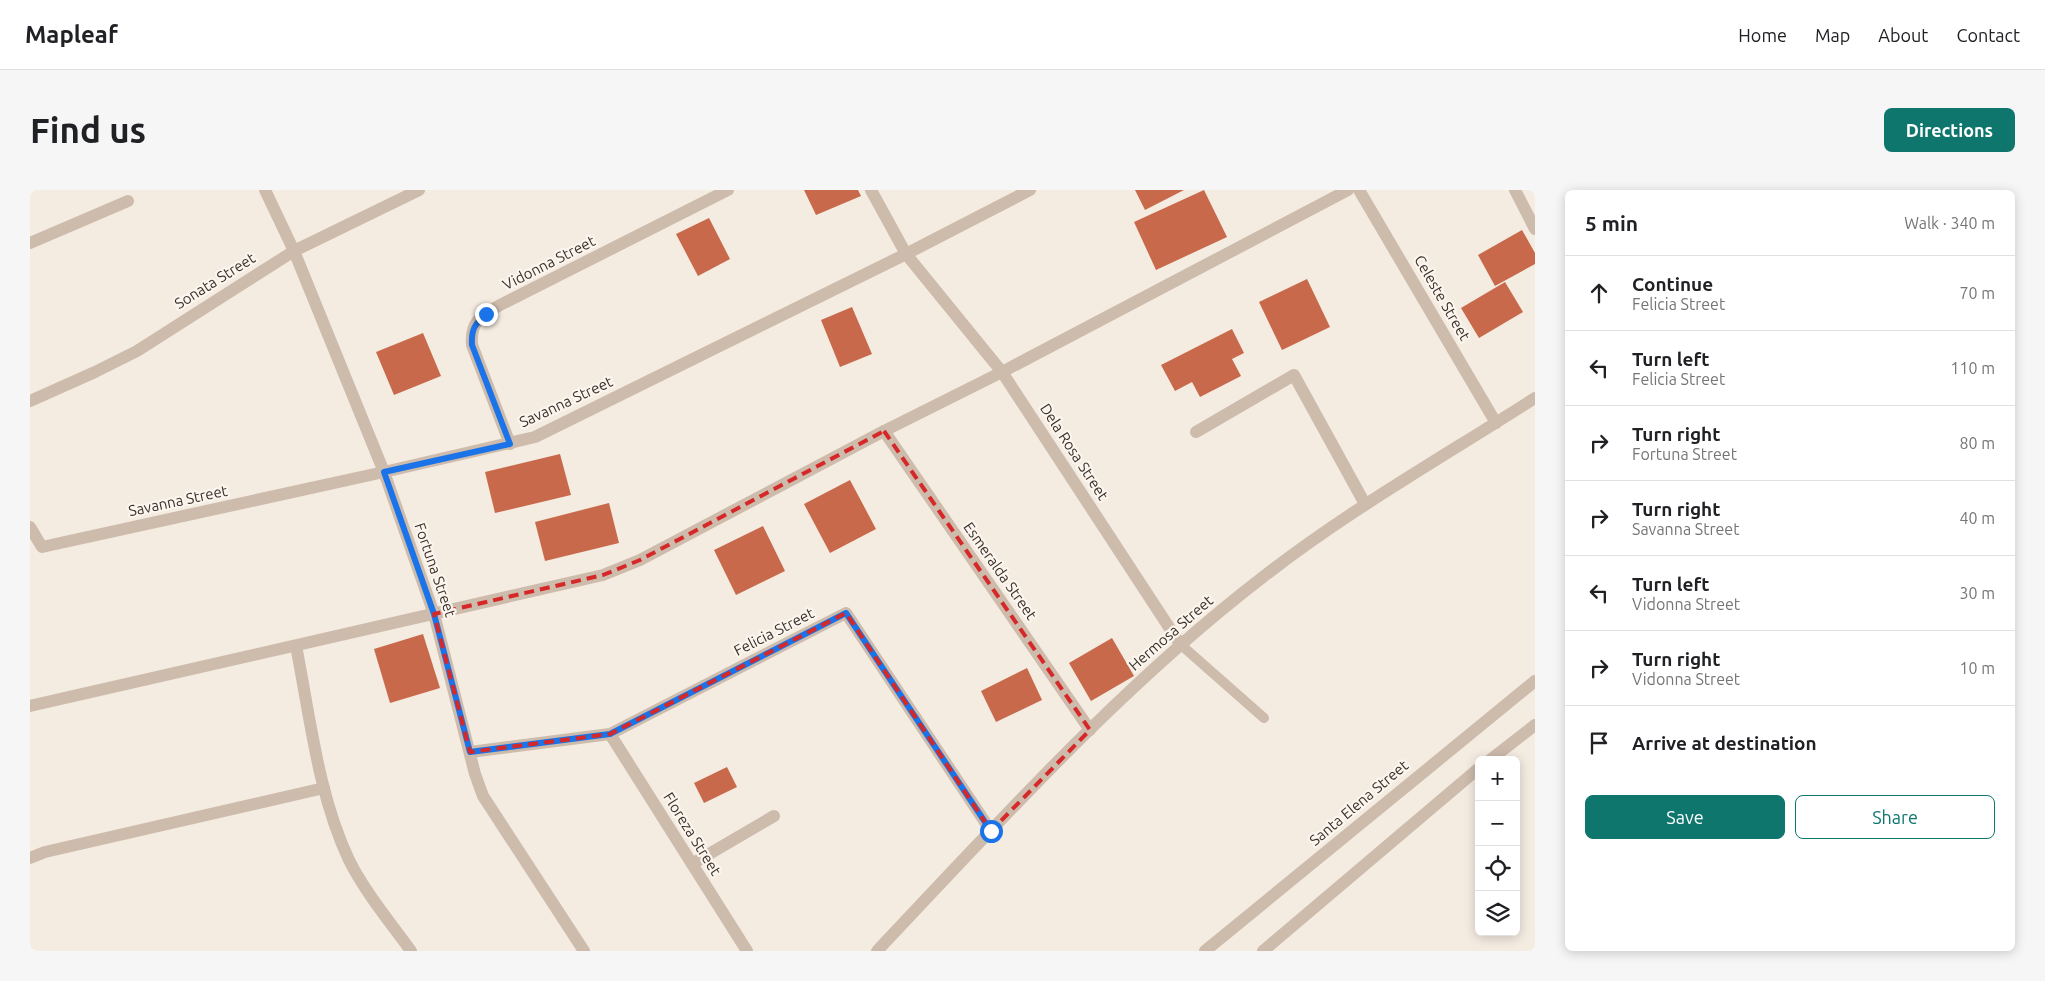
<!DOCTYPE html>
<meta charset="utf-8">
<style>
:root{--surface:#fff;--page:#f6f6f6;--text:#202124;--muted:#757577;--line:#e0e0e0;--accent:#0f766e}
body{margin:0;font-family:Ubuntu,sans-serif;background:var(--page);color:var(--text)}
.controls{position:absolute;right:15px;bottom:15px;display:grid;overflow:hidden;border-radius:8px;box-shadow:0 2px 12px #0003}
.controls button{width:45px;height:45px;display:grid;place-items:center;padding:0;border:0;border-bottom:1px solid var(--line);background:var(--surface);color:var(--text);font:25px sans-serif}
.stop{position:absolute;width:15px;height:15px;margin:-11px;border:4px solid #1a73e8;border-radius:50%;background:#fff}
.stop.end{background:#1a73e8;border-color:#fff;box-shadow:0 1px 5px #0008}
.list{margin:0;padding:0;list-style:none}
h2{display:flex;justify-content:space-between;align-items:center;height:65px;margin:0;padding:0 20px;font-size:21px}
h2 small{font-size:16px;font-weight:400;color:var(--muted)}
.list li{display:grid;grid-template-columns:32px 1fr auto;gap:15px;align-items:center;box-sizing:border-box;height:75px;padding:0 20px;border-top:1px solid var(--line)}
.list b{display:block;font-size:19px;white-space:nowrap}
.list p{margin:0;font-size:16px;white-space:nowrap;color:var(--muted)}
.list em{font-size:16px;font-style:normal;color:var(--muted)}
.actions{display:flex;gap:10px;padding:15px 20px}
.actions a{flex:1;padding:11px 0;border:1px solid var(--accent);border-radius:8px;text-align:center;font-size:18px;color:var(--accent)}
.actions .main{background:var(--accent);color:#fff}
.icon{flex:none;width:28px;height:28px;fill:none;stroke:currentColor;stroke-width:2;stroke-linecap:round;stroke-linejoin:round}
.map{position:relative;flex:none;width:1505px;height:761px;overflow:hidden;border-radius:8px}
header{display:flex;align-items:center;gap:30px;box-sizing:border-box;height:70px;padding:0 25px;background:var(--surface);border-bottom:1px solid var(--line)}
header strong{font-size:24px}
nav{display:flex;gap:28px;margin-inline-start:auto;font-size:18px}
.intro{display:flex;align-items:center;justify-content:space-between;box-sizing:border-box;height:120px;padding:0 30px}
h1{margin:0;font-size:35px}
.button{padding:12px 22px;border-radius:8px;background:var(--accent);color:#fff;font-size:18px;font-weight:700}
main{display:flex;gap:30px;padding:0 30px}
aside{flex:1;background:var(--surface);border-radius:8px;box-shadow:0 2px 12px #0003}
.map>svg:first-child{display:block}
</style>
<header>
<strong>Mapleaf</strong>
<nav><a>Home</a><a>Map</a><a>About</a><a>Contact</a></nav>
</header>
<div class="intro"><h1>Find us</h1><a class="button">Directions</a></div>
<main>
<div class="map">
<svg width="1505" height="761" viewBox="0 0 1505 761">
<rect width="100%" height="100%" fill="#f4ebe1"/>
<g fill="#c8694b">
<polygon points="774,0 828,0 831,6 786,25"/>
<polygon points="1105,0 1154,0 1115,20"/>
<polygon points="1174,0 1197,47 1126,80 1104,32"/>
<polygon points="679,28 700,69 668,86 646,44"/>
<polygon points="1492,40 1505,63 1505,74 1465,96 1448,65"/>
<polygon points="1277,89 1300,137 1252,160 1229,112"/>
<polygon points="1475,92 1493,122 1449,148 1431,118"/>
<polygon points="822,117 842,164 810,177 791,130"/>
<polygon points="1202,139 1214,163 1202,169 1211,186 1170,207 1162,192 1145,201 1131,175"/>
<polygon points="393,143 411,186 364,205 346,162"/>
<polygon points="530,264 541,305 465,323 455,282"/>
<polygon points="820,290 846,339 800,363 774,314"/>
<polygon points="579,313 589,353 515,371 505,332"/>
<polygon points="733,336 755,381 706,405 684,360"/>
<polygon points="393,444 410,498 360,513 344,459"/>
<polygon points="1082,448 1104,486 1061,511 1039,473"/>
<polygon points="997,478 1012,510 966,532 951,501"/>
<polygon points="697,577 707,597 674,613 664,593"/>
</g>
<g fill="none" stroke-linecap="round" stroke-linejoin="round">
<polyline stroke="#cdbbac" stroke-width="10" points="1150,454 1234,528"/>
<g stroke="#cdbbac" stroke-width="12">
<polyline points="235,0 264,61 354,282 404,424 445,584 453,606 554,761"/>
<polyline points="841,0 876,64 972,182 1150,454"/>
<polyline points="1329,0 1466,233"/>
<polyline points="1485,0 1505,39"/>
<polyline points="0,53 98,11"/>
<polyline points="0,211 65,182 107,161 264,61 389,0"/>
<polyline points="854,241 1060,540"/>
<polyline points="1166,242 1264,185 1335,314"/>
<path d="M480,254l-38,-99c-2,-24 9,-29 28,-40l228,-115"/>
<polyline points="0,337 12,357 354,282 505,247 876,64 1000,0"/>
<path d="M266,456c14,70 22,149 53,214 16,32 41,62 62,91"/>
<polyline points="0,516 573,385 610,370 854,241 972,182 1318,0"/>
<polyline points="580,544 717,761"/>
<polyline points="440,562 580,544 816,423 961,641"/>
<polyline points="0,668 15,662 294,598"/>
<polyline points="662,674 744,626"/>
<path d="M847,761c123,-130 244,-265 386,-374 86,-67 180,-120 272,-179"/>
</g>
<g stroke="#cdbbac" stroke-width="12">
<polyline points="1460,570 1505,535"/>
<polyline points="1175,761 1505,491"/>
<polyline points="1233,761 1449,578"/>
</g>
</g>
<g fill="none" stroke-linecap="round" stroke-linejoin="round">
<path stroke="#1a73e8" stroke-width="6" d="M456,124c-11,10 -15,15 -14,31l38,99 -126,28 50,142 36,138 140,-18 236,-121 145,218"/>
</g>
<path fill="none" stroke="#d62828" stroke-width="4" stroke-dasharray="10 6" stroke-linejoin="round" d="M854,241l206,299 -99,101 -145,-218 -236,121 -140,18 -36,-138 169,-39 37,-15z"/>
<g text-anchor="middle" stroke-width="4.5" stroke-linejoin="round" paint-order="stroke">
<g font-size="15" fill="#3b302b" stroke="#fbf5ee">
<text transform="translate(519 73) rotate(-27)" y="5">Vidonna Street</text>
<text transform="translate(185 91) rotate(-32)" y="5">Sonata Street</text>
<text transform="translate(1412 108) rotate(60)" y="5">Celeste Street</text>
<text transform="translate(536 212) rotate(-25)" y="5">Savanna Street</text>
<text transform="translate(1044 262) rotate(57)" y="5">Dela Rosa Street</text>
<text transform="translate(148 311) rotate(-12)" y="5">Savanna Street</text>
<text transform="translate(405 380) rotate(71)" y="5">Fortuna Street</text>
<text transform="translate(970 381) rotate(55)" y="5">Esmeralda Street</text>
<text transform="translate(744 442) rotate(-27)" y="5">Felicia Street</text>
<text transform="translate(1141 443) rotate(-41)" y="5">Hermosa Street</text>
<text transform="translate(1329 613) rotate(-40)" y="5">Santa Elena Street</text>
<text transform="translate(662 644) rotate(58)" y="5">Floreza Street</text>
</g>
</g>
</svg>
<div class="controls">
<button>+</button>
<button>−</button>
<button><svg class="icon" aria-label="locate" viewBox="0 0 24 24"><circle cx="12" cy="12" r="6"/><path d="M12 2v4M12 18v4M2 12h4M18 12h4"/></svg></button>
<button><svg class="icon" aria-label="layers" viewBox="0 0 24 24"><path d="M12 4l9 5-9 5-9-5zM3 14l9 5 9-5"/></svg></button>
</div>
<div class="stop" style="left:961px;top:641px"></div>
<div class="stop end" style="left:456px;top:124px"></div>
</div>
<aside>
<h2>5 min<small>Walk · 340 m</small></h2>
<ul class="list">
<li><svg class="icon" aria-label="ahead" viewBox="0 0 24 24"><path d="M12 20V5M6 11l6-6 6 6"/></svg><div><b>Continue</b><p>Felicia Street</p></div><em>70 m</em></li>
<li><svg class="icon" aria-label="left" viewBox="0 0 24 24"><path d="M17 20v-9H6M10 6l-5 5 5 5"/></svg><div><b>Turn left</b><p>Felicia Street</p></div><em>110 m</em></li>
<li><svg class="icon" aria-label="right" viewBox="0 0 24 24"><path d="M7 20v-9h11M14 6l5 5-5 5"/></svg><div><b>Turn right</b><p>Fortuna Street</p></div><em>80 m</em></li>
<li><svg class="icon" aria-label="right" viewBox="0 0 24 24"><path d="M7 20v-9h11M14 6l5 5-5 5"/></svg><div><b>Turn right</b><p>Savanna Street</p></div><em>40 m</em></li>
<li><svg class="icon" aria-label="left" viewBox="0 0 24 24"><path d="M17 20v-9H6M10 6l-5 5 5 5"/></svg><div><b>Turn left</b><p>Vidonna Street</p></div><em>30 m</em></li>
<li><svg class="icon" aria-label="right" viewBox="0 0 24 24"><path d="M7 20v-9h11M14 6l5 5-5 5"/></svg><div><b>Turn right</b><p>Vidonna Street</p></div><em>10 m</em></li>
<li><svg class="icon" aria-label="arrive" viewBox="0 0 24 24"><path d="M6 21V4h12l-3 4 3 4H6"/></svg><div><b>Arrive at destination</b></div></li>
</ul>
<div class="actions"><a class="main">Save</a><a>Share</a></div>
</aside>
</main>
